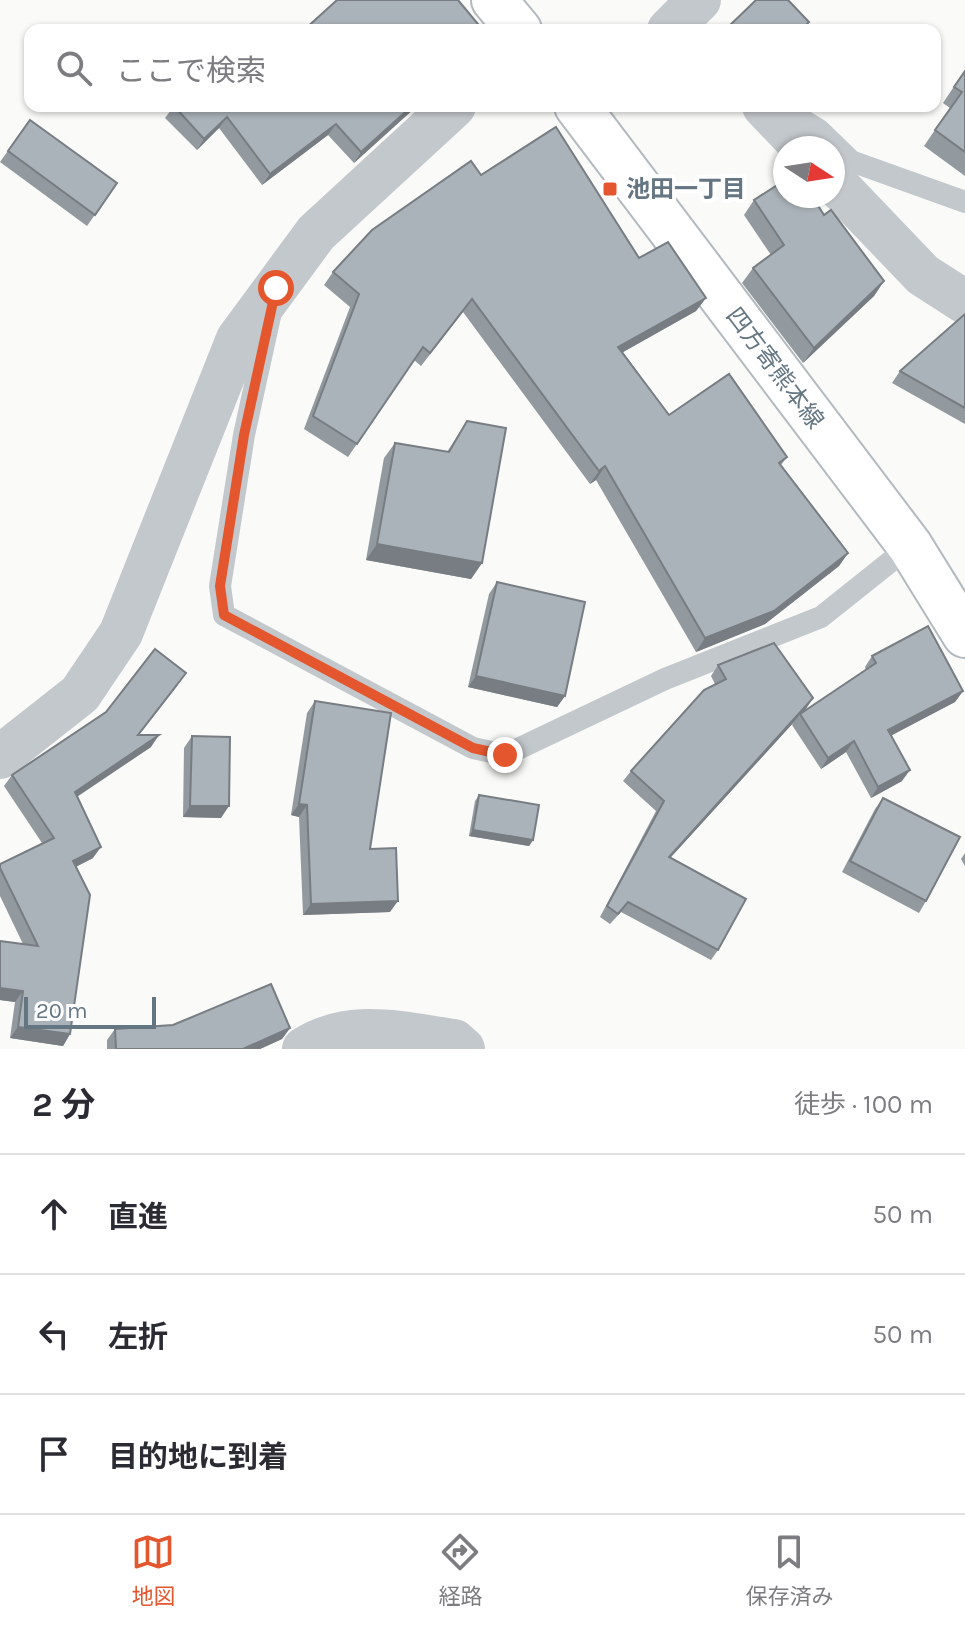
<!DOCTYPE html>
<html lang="ja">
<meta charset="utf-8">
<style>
:root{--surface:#fff;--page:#f2f2f3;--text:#2b2b33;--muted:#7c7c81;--line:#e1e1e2;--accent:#e4572e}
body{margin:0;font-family:Karla,"Noto Sans JP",sans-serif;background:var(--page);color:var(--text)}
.compass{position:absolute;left:773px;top:136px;width:72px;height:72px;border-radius:50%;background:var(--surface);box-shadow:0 2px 6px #0004;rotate:102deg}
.scale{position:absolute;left:24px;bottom:20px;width:132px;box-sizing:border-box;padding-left:8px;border:4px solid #657683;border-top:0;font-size:22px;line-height:28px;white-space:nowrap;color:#657683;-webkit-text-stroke:6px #fff;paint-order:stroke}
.stop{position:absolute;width:24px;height:24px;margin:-18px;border:6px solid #e4572e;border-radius:50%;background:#fff}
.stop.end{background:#e4572e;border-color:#fff;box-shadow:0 2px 8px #0008}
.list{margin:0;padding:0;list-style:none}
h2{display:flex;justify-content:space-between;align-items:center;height:104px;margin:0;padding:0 32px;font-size:34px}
h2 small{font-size:26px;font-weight:400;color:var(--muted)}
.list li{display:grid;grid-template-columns:52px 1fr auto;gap:24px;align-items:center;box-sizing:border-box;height:120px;padding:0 32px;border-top:2px solid var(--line)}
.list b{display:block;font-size:30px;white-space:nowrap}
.list em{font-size:26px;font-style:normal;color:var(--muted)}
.icon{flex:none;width:44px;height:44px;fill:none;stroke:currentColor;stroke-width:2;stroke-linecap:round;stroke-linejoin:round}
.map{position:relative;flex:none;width:965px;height:1049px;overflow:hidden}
.search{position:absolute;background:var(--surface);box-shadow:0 2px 6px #0004;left:24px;right:24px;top:24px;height:88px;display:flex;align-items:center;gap:20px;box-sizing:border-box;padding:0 28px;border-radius:16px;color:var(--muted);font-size:30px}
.sheet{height:464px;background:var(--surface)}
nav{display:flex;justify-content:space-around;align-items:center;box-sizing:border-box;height:112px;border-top:2px solid var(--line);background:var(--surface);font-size:22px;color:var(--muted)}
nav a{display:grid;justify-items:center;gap:4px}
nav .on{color:var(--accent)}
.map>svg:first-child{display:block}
</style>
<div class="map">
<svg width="965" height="1049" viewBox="0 0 965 1049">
<rect width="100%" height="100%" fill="#fafaf8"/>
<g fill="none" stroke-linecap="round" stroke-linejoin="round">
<defs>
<g id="secondary">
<polyline points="494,0 519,30"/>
<polyline points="577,106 910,546 965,635"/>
</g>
</defs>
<use href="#secondary" stroke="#b3babf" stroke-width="48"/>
<g stroke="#c3c8cc" stroke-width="22">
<polyline points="791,113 819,130 851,161 965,202"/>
<polyline points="271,312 244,435 220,586 224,615 473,748 505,755 665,679 821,617 910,546"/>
</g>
<g stroke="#c3c8cc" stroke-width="44">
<polyline points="669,30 699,0"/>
<polyline points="764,106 804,148"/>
<polyline points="833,181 923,275 965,302"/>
<polyline points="0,757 80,694 121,633 238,339 316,233 454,106"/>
<path d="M304,1049c46,-30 100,-15 150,-8l9,8"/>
</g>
<use href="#secondary" stroke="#fff" stroke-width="44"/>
</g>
<g fill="#929a9f">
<polygon points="965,70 965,176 924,146 950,108 943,103"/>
<polygon points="174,106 417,106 354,163 328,135 262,185 219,128 197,150 165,118"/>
<polygon points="30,120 117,183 87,226 0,162"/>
<polygon points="481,175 639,258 706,298 696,311 623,352 669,415 787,457 781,465 848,553 839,566 765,624 696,652 596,480 590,484 463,312 421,366 414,360 348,457 304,429 350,307 324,285 333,272"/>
<polygon points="754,200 824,215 884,281 874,296 803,363 742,283 753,268 771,255 744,215"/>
<polygon points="965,314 965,424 892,383 900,371"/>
<polygon points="467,421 482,563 471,579 366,560 384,458 395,443 447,452"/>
<polygon points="497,582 565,696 557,707 468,687 489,594"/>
<polygon points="872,656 963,691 955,702 891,735 902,781 871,798 846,752 821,769 792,725 794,722 670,858 718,950 711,960 621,912 610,924 600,917 656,811 623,781 631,771 715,684 711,676 718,665 804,711 866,670 865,667"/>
<polygon points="178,685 139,735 151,747 77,797 93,858 76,867 70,1034 63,1046 10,1038 15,1002 0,1000 0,941 23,944 0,896 0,864 42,843 4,786 12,775 106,712"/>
<polygon points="315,701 370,849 390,912 303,915 299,817 291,815 307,713"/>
<polygon points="192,736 221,818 183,817 184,748"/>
<polygon points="479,795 533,840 529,846 469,836 475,801"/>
<polygon points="883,798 926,901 919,913 842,872 875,809"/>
<polygon points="965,853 965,866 961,859"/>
<polygon points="290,1028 282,1039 260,1049 107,1049 107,1040 115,1029"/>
</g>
<g fill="#777d82">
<polygon points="412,106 417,106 354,163 361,152"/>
<polygon points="227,117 219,128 197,150 204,139"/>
<polygon points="336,124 328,135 262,185 270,174"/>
<polygon points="884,281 874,296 803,363 814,348"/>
<polygon points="706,298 696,311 609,360 618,347"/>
<polygon points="605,466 596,480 590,484 599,471"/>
<polygon points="377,544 482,563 471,579 366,560"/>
<polygon points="848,553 839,566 765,624 696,652 705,638"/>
<polygon points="476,676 565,696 557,707 468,687"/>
<polygon points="963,691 955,702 881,741 888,730"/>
<polygon points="813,698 806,709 800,715 800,714 794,722 661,868 669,857"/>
<polygon points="159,735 151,747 67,803 75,792"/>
<polygon points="854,741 846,752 821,769 828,758"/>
<polygon points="910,770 902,781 871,798 878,787"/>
<polygon points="299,804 307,805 299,817 291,815"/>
<polygon points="190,806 229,806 221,818 183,817"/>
<polygon points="473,830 533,840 529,846 469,836"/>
<polygon points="101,847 93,858 65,872 73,861"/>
<polygon points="398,901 390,912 303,915 311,904"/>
<polygon points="0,988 23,991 15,1002 0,1000"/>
<polygon points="18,1027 70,1034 63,1046 10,1038"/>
<polygon points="290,1028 282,1039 260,1049 243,1049"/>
</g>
<g fill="#aab3b9" stroke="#777d82" stroke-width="2">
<polygon points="337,0 458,0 483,30 304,30"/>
<polygon points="756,0 788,0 809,22 801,30 727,30 726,29"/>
<polygon points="965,71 965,152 935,130 962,92 954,87"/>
<polygon points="174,106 412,106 361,152 336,124 270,174 227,117 204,139"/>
<polygon points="30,120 117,183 95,215 8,151"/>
<polygon points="556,127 639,258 668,242 706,298 618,347 669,415 729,374 787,457 779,463 848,553 774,611 705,638 605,466 599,471 472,299 430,353 423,347 357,444 313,416 359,294 333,272 372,230 471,161 481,175"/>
<polygon points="785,180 785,196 812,196 824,215 831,210 884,281 814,348 753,268 784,245 754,200"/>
<polygon points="965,314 965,408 900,371"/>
<polygon points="467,421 506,428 482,563 377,544 395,443 449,452"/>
<polygon points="497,582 585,602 565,696 476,676"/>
<polygon points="928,626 963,691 888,730 910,770 878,787 854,741 828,758 800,714 876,663 872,656"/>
<polygon points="774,643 813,698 669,857 746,899 718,950 628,902 618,914 607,906 664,801 631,771 704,690 726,679 718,665"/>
<polygon points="155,649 186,673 138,735 159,735 75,792 101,847 73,861 90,895 70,1034 18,1027 23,991 0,988 0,941 38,946 0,868 0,864 54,838 12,775 106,712"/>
<polygon points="315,701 391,713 370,849 396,848 398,901 311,904 307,805 299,804"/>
<polygon points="192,736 230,737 229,806 190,806"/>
<polygon points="479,795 539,805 533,840 473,830"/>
<polygon points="883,798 960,837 926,901 850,861"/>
<polygon points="271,984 290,1028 243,1049 116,1049 115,1029 173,1025"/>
</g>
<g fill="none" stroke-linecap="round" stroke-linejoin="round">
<polyline stroke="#e4572e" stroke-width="10" points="276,288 244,435 220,586 224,615 473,748 505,755"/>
</g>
<rect fill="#e4572e" stroke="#fff" stroke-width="3" x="602" y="181" width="16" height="16" rx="4"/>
<g text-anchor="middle" stroke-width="8" stroke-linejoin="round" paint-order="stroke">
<g font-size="24" font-weight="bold" fill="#657683" stroke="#fff" text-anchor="start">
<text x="626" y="197">池田一丁目</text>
</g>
<g font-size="24" fill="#657683" stroke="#fff">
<text transform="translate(775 368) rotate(53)" y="8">四方寄熊本線</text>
</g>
</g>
</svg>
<svg class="compass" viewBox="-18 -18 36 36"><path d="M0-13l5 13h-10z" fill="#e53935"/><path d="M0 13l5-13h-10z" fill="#7c7c81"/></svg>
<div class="scale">20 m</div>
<div class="stop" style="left:276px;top:288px"></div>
<div class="stop end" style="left:505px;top:755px"></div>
<div class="search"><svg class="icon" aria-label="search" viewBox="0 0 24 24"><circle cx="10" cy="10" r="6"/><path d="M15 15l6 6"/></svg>ここで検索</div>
</div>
<section class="sheet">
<h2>2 分<small>徒歩 · 100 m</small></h2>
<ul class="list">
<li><svg class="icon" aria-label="ahead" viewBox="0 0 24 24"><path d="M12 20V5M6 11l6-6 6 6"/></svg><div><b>直進</b></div><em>50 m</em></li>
<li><svg class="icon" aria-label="left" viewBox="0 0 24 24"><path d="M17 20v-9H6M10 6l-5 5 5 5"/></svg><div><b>左折</b></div><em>50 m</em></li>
<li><svg class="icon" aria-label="arrive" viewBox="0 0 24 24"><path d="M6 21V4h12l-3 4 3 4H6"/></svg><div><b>目的地に到着</b></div></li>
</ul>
</section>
<nav>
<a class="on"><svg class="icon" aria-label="map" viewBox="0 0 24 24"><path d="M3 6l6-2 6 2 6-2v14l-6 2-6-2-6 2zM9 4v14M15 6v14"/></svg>地図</a>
<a><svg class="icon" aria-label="directions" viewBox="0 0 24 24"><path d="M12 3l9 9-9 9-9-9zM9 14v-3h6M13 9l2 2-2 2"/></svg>経路</a>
<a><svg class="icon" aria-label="saved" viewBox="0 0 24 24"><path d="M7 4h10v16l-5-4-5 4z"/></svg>保存済み</a>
</nav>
